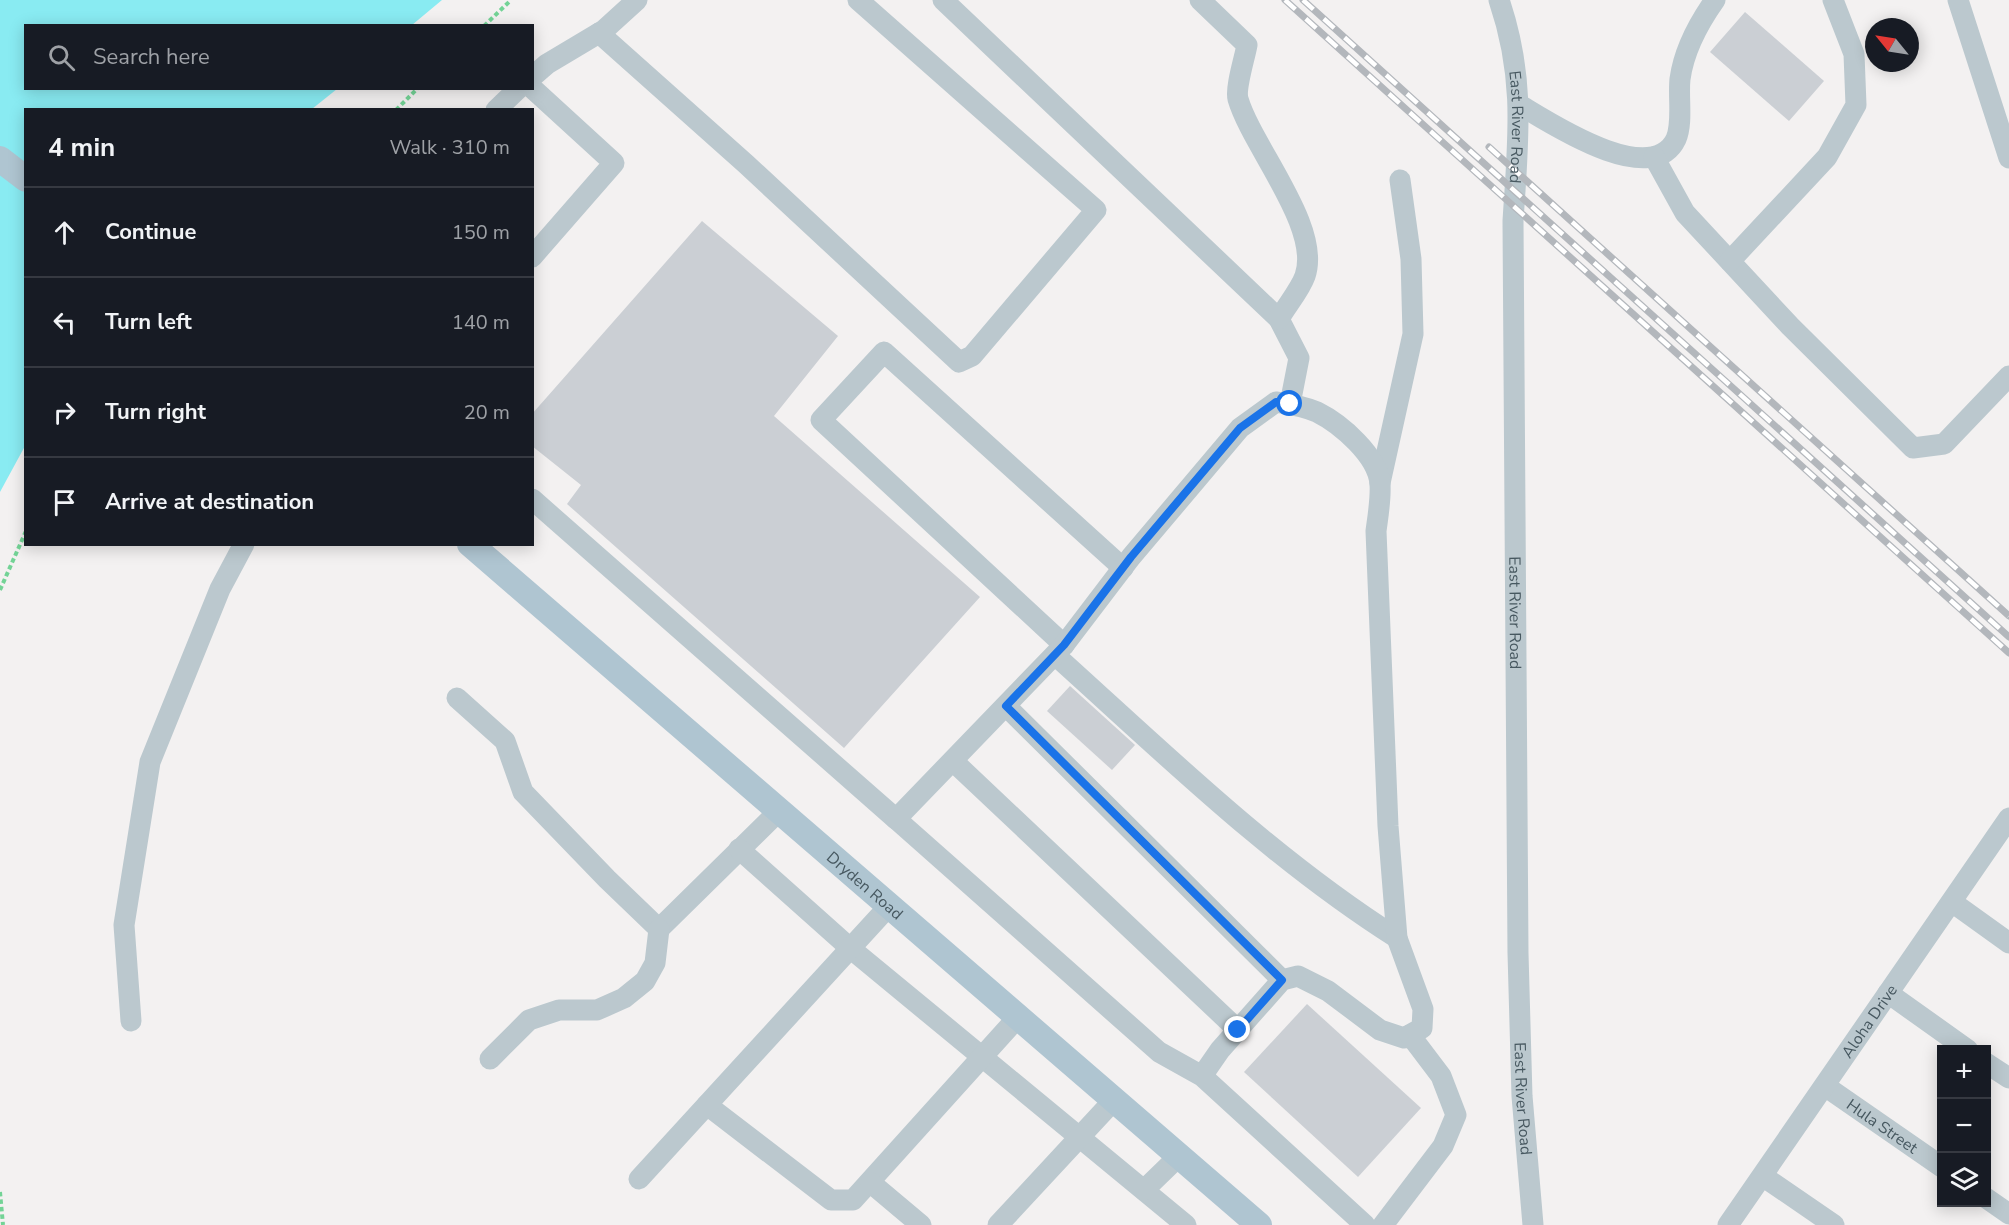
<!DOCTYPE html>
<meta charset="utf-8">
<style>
:root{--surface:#171b24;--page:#20242c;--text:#f1f3f6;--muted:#9ea1a6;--line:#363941}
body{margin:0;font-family:"Nunito Sans",sans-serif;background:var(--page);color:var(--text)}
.controls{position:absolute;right:18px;bottom:18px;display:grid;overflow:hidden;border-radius:0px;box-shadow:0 3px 15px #0003}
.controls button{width:54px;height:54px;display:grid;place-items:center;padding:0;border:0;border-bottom:2px solid var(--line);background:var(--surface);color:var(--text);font:30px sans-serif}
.compass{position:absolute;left:1865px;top:18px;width:54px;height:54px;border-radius:50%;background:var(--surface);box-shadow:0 3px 15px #0003;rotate:300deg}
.stop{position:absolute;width:18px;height:18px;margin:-14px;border:4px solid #1a73e8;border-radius:50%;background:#fff}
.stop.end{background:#1a73e8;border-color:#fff;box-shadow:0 2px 6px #0008}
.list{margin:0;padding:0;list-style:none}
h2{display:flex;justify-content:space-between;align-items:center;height:78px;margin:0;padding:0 24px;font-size:26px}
h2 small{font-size:20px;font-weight:400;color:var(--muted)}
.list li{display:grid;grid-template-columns:39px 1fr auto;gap:18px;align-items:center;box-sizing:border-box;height:90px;padding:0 24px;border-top:2px solid var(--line)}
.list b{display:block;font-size:22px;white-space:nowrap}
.list em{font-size:20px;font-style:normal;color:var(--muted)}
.icon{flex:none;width:33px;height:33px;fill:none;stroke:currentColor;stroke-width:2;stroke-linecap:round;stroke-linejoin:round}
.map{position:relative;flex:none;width:2009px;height:1225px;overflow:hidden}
.search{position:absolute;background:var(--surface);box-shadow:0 3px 15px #0003;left:24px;top:24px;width:510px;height:66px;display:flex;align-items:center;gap:15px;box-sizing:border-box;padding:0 21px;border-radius:0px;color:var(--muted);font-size:22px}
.panel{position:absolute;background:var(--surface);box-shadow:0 3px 15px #0003;left:24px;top:108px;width:510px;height:438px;border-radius:0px}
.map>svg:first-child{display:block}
</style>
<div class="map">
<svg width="2009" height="1225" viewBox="0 0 2009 1225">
<rect width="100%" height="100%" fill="#f3f1f1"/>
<polygon fill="#89ebf2" points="0,0 442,0 412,25 26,26 26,88 337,89 312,109 26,110 25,446 0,492"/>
<g fill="#cbcfd4">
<polygon points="1745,12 1824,81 1789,121 1710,52"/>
<polygon points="702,221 838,336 774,416 980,597 844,748 567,504 581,485 532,446 532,414"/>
<polygon points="1070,686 1135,745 1112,770 1047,711"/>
<polygon points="1307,1004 1421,1108 1358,1177 1244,1072"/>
</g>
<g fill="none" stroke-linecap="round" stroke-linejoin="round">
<g stroke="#73d396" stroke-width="4" stroke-dasharray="4.5 3" stroke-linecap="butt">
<polyline points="484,26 511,0"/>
<polyline points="396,110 418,88"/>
<polyline points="0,590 26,531"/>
<polyline points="0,1192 3,1225"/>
</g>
<g stroke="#bbc8ce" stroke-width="21">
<polyline points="943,0 1279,319 1299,358 1290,404"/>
<path d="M1200,0l47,45c-2,12 -12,43 -9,54 14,48 84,128 67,177 -5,14 -18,29 -26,43"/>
<path id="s1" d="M1499,0c27,79 19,141 14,221l5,732 4,143 11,129"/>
<polyline points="1958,0 2009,158"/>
<polyline points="599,33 746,164 959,362 972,356 1096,210 858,0"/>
<polyline points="532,77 547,64 604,30 637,0"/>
<polyline points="532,88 614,163 532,257"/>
<path d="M1520,105c30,18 132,85 156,34 7,-16 2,-42 4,-60 4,-29 18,-55 35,-79"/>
<polyline points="496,110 519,88"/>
<polyline points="1654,157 1685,213 1790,326 1913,448 1944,444 2009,376"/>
<polyline points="1730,261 1827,157 1856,105 1854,54 1833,0"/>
<polyline points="1380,483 1413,334 1411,259 1400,180"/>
<polyline points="532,499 896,819"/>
<polyline points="1064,645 821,420 884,352 1123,568"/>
<path d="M1055,655c110,99 216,203 342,283"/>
<polyline points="457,698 505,741 523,792 607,879 659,929 779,811"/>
<polyline points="1006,706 1282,980"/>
<polyline points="953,761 1238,1030"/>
<polyline points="739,849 850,948 1186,1225"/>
<polyline points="1952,902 2009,943"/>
<polyline points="1888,993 1968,1050"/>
<polyline points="131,1021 124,925 150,762 220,589 244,544"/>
<polyline points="490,1059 529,1020 559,1010 597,1010 624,998 645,981 655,963 659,929"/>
<polyline points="1986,1063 2009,1078"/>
<path d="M1202,1076l-43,-24 -263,-233 168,-174 67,-88 109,-129 36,-26c14,2 27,4 41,10 24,12 61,44 63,72 1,15 -2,32 -4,47l12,295 9,112 26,71 -1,19 -18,10 -24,-8 -52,-39 -30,-15 -16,4 -62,70 -18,26 163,149"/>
<path id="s2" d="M1825,1086l117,81"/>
<polyline points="707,1105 831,1200 853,1200 1018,1017"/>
<polyline points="1764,1177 1834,1225"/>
<polyline points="639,1179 889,906"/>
<polyline points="871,1183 921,1225"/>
<polyline points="1144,1190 1179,1156"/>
<polyline points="1986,1198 2009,1214"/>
<polyline points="998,1225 1114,1100"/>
<polyline points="1383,1225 1443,1146 1456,1115 1441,1076 1410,1035"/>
<path id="s3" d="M1728,1225l281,-407"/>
</g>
<g stroke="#afc5d1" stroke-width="26">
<polyline points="0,159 26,179"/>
<path id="s4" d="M470,544l789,681"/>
</g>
<defs>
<g id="rail">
<polyline points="1285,0 2009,653"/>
<polyline points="1303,0 2009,637"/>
<polyline points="1489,147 2009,616"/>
</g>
</defs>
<use href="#rail" stroke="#b3b7bc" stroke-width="7"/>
<use href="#rail" stroke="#fff" stroke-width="4.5" stroke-dasharray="14" stroke-linecap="butt"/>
</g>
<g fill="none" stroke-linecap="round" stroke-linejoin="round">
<polyline stroke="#1a73e8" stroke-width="8" points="1238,1030 1282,980 1006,706 1064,645 1131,557 1240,428 1276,402 1290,404"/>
</g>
<g text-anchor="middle" stroke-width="5" stroke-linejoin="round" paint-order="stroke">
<g font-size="16" fill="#475860" stroke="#fff">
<text dy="6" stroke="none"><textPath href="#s1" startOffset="129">East River Road</textPath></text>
<text dy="6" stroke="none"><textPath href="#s1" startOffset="615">East River Road</textPath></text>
<text dy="6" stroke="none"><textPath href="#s4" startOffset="522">Dryden Road</textPath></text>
<text dy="6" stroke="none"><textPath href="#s3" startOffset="248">Aloha Drive</textPath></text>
<text dy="6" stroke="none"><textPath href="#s1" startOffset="1101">East River Road</textPath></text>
<text dy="6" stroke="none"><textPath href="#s2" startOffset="70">Hula Street</textPath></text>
</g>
</g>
</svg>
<div class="controls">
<button>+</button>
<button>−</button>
<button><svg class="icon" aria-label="layers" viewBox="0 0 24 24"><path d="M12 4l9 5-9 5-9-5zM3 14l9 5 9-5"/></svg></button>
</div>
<svg class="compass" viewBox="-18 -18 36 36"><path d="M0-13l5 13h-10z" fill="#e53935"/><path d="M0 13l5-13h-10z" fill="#9ea1a6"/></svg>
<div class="stop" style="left:1290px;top:404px"></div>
<div class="stop end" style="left:1238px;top:1030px"></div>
<div class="search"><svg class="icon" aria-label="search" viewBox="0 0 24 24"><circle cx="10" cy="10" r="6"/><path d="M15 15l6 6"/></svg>Search here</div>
<section class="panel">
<h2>4 min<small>Walk · 310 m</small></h2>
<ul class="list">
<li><svg class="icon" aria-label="ahead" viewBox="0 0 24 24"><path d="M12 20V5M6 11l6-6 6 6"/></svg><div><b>Continue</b></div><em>150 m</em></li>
<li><svg class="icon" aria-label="left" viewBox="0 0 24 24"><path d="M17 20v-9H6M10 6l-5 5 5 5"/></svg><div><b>Turn left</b></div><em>140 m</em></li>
<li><svg class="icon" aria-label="right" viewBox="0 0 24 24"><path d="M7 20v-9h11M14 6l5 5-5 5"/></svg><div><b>Turn right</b></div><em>20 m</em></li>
<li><svg class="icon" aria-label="arrive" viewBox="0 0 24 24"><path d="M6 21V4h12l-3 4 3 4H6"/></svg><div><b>Arrive at destination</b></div></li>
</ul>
</section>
</div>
